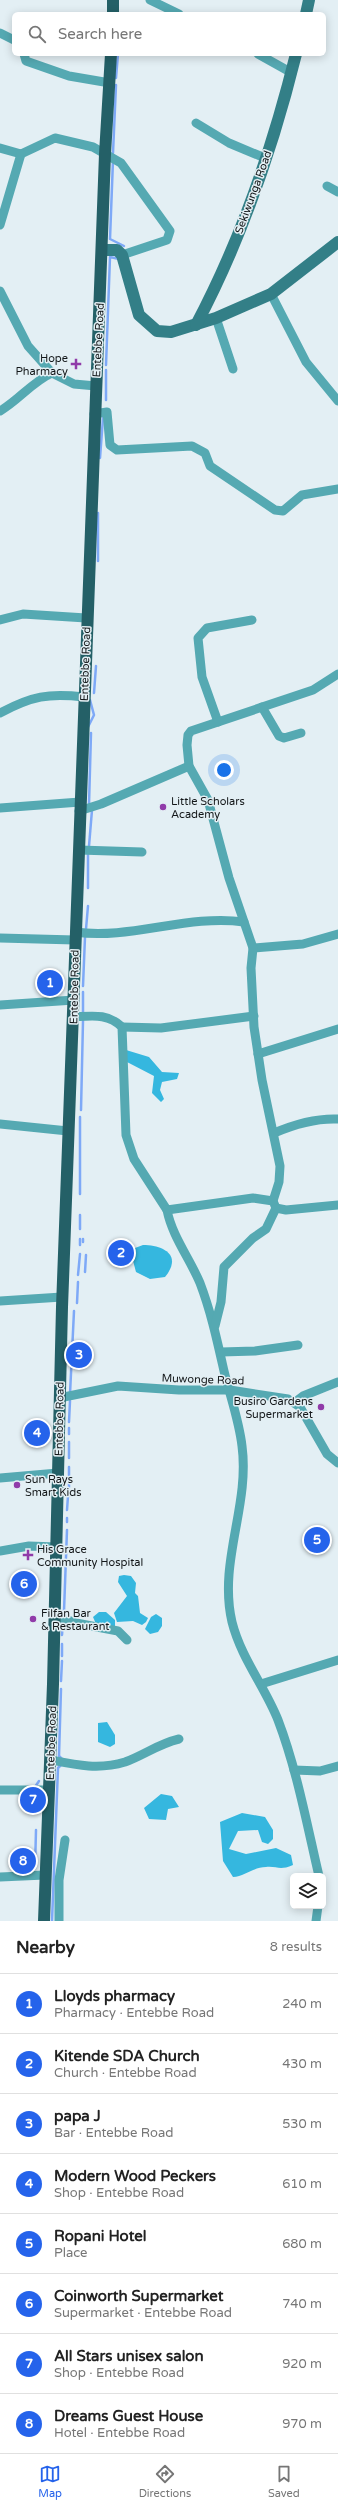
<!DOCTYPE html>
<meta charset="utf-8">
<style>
:root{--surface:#fff;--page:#f2f2f2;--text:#222;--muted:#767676;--line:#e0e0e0;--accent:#2563eb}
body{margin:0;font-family:"Varela Round",sans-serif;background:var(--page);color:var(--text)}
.controls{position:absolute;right:12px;bottom:12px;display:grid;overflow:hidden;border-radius:6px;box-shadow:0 2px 10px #0003}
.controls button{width:36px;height:36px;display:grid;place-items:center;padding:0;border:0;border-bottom:1px solid var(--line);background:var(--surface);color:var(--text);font:20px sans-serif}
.you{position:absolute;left:224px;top:770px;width:14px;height:14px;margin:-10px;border:3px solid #fff;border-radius:50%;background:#1a73e8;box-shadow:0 0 0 6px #1a73e833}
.badge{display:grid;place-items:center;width:26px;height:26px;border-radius:50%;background:var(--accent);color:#fff;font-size:13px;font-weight:700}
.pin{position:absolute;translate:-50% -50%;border:2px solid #fff;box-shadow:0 1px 4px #0006}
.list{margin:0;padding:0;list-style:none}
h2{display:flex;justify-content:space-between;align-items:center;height:52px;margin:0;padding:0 16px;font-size:17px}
h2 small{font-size:13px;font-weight:400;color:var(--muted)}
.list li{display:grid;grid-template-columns:26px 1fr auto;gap:12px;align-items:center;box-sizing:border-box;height:60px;padding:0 16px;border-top:1px solid var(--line)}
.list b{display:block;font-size:15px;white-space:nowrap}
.list p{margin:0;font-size:13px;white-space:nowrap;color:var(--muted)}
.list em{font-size:13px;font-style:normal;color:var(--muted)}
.icon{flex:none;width:22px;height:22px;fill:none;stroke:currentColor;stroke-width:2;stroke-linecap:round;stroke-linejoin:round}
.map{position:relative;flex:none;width:338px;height:1921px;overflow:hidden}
.search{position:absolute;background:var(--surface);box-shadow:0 2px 10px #0003;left:12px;right:12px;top:12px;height:44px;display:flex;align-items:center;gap:10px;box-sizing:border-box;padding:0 14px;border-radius:6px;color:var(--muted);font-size:15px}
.sheet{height:532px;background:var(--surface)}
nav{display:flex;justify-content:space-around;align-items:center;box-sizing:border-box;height:56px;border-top:1px solid var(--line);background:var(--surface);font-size:11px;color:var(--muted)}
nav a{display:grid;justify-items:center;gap:2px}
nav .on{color:var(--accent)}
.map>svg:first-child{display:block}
</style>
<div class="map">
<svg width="338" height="1921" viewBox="0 0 338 1921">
<rect width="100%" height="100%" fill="#e3eff4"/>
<g fill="#35b7df">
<polygon points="126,1050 149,1057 162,1072 179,1073 177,1079 162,1082 160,1090 164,1099 161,1102 152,1093 154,1076 127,1062"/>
<path d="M143,1245c20,0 40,10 22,32l-15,2 -14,-7 -4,-15 3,-9z"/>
<polygon points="124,1575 131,1576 136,1583 135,1593 138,1596 140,1613 148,1618 146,1622 142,1625 133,1621 117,1622 114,1613 127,1596 118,1582 119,1576"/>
<polygon points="99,1612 106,1612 115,1620 115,1626 111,1627 96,1624 93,1617"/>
<polygon points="156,1614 162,1618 162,1626 158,1632 150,1634 145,1629 151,1617"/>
<polygon points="107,1722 115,1735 115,1744 110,1747 98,1742 98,1723"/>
<polygon points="161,1794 172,1796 179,1807 168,1809 166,1820 149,1819 144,1808"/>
<path d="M242,1813l23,4 8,13v9l-5,5 -6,-2 -4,-12 -20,1 -9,18 17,5 30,-6 15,7 2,10c-14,6 -15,1 -27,2 -12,0 -21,9 -33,10l-10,-16 -3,-39z"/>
</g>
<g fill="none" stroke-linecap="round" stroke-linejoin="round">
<g stroke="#7ea9f7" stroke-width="2.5">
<polyline points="116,78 118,54"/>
<polyline points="113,153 116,85"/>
<polyline points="113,160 110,239 124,246"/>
<polyline points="106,365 110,257 119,259"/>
<polyline points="106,370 106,400"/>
<polyline points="100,458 103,418"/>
<polyline points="98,513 98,561"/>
<polyline points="94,693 96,666"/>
<polyline points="88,727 94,715 90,700"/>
<polyline points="89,805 91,733"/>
<polyline points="89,846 92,810"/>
<polyline points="88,888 88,854"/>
<polyline points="86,929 88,906"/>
<polyline points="83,986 85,937"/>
<polyline points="83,992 83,1012"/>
<polyline points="81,1110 83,1021"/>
<polyline points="80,1194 80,1117"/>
<polyline points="80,1229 80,1215"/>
<polyline points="83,1242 83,1239"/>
<polyline points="80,1245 80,1239"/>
<polyline points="85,1272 86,1255"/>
<polyline points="78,1275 80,1254"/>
<polyline points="77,1303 78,1282"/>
<polyline points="70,1394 74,1311"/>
<polyline points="69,1422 70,1401"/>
<polyline points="69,1428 69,1434"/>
<polyline points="69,1442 69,1458"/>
<polyline points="69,1487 69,1467"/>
<polyline points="67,1510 68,1496"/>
<polyline points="67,1522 67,1518"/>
<polyline points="64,1611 67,1530"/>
<polyline points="62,1635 63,1621"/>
<polyline points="62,1644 62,1656"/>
<polyline points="61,1681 62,1661"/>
<polyline points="61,1689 59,1756 62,1759"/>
<polyline points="35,1787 39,1781"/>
<polyline points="36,1812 36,1806"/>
<polyline points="35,1868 36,1830"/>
<polyline points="52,1921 58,1768 61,1765"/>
</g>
<g stroke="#55a9b2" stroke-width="9">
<polyline points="150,0 179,14"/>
<polyline points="0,33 14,40"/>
<polyline points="24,54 26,61 69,76 110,83"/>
<polyline points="258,54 292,73"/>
<polyline points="196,123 229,143 265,158"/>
<polyline points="0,148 21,154 55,138 93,147 121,163 170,231 167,240 122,255"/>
<polyline points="327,186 338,192"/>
<polyline points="0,225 21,154"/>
<polyline points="0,291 28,346 52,373"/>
<polyline points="271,294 306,362 338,401"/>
<polyline points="216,318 233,369"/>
<path d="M0,411c19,-11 32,-29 52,-38l22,11 22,2"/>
<polyline points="94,414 107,412 110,445 117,450 192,446 205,453 210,466 275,510 283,511 302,495 338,489"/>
<polyline points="0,620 23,614 86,618"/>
<polyline points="262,707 279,736 284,738 301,733"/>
<path d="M0,713c32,-17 48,-20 84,-16"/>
<polyline points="218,722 202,677 198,638 207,628 252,620"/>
<polyline points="0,808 80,802"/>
<polyline points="79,811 101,804 189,766"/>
<polyline points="79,850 142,852"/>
<path d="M75,932c56,8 112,-18 169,-10"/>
<polyline points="0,938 75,940"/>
<polyline points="253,948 303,944 338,934"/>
<polyline points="0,1005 74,1000"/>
<path d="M73,1017c19,-1 35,-4 49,10l4,108 8,24 33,51 86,-12 20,3 3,7 10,2 52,-5"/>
<polyline points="122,1027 161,1028 254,1016"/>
<polyline points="258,1054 338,1029"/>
<polyline points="0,1124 68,1131"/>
<path d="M274,1133c21,-9 42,-15 64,-14"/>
<polyline points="273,1201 279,1182 280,1166 262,1080 254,1027 251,968 253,948 229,878 208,800 189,766 187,745 188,735 191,731 313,690 338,674"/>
<path d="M167,1210c5,26 23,49 33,73 11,29 17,57 24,88 6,25 15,49 18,75 8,60 -24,116 -10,176 9,36 33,65 46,98 19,50 29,105 41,156"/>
<polyline points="0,1301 62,1297"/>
<polyline points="215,1326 221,1302 224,1267 253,1238 266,1229 276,1208"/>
<polyline points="221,1352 255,1351 298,1345"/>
<polyline points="59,1398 118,1386 179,1390 230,1390 288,1399 300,1407 327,1454 338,1463"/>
<polyline points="295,1402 303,1396 338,1382"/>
<polyline points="0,1478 58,1473"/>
<polyline points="0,1551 29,1546 56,1547"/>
<polyline points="54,1615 76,1623 118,1631 127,1640"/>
<polyline points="261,1684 338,1660"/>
<path d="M51,1760c25,5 48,10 74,2 19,-7 33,-18 54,-23"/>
<polyline points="294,1770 320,1771 338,1766"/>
<polyline points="0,1790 50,1790"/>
<polyline points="0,1877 45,1875"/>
<polyline points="59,1921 59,1880 65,1840"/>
<polyline points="316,1921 318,1906"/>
</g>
<g stroke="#337f87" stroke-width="12">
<polyline points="306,14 309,0"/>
<polyline points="102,250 117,250 122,255 139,315 157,331 171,332 216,318 271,294 338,242"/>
<path d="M196,325c45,-85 77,-178 100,-271"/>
</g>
<g stroke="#246067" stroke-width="12">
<polyline points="113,14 113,0"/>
<polyline points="44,1921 53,1684 62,1307 105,154 111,54"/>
</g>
</g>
<g fill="#903ba9" stroke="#e3eff4" stroke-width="1.5">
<path d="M74 358h4v4h4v4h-4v4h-4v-4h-4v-4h4z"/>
<circle cx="163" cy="807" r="4"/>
<circle cx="321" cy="1407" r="4"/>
<circle cx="17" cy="1485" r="4"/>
<path d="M26 1549h4v4h4v4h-4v4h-4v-4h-4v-4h4z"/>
<circle cx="33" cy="1619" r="4"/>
</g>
<g text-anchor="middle" stroke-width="3" stroke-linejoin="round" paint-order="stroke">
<g font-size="11" fill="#131719" stroke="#e3eff4">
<text transform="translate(253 192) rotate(-70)" y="4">Sekiwunga Road</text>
<text transform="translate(98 340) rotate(-87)" y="4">Entebbe Road</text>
<text transform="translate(85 664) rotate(-88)" y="4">Entebbe Road</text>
<text transform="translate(74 987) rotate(-89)" y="4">Entebbe Road</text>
<text transform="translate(203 1379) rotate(2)" y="4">Muwonge Road</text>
<text transform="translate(59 1419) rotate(-89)" y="4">Entebbe Road</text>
<text transform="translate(51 1743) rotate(-88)" y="4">Entebbe Road</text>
</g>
<g font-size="11" fill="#131719" stroke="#e3eff4" text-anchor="start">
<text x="68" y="362" text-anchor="end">Hope<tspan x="68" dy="13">Pharmacy</tspan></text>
<text x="171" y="805">Little Scholars<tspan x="171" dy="13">Academy</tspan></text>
<text x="313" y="1405" text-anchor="end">Busiro Gardens<tspan x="313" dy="13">Supermarket</tspan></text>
<text x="25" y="1483">Sun Rays<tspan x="25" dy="13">Smart Kids</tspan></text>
<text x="37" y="1553">His Grace<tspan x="37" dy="13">Community Hospital</tspan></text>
<text x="41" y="1617">Filfan Bar<tspan x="41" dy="13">&amp; Restaurant</tspan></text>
</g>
</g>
</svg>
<div class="controls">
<button><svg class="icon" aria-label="layers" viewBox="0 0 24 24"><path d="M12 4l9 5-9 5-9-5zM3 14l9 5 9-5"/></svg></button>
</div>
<div class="you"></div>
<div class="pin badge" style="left:50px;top:983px">1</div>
<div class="pin badge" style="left:121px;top:1253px">2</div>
<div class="pin badge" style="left:79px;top:1355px">3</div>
<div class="pin badge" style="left:37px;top:1433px">4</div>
<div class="pin badge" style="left:317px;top:1540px">5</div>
<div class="pin badge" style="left:24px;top:1584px">6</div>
<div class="pin badge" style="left:33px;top:1800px">7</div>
<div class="pin badge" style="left:23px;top:1861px">8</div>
<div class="search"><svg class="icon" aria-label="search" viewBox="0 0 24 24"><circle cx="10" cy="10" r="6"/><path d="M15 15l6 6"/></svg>Search here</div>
</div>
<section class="sheet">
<h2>Nearby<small>8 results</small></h2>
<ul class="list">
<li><span class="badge">1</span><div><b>Lloyds pharmacy</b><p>Pharmacy · Entebbe Road</p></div><em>240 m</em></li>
<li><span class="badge">2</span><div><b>Kitende SDA Church</b><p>Church · Entebbe Road</p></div><em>430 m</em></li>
<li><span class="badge">3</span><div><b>papa J</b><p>Bar · Entebbe Road</p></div><em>530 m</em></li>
<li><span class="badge">4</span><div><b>Modern Wood Peckers</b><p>Shop · Entebbe Road</p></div><em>610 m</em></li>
<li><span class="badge">5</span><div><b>Ropani Hotel</b><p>Place</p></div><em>680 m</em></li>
<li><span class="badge">6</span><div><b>Coinworth Supermarket</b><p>Supermarket · Entebbe Road</p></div><em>740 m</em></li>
<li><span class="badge">7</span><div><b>All Stars unisex salon</b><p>Shop · Entebbe Road</p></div><em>920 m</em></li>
<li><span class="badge">8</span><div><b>Dreams Guest House</b><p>Hotel · Entebbe Road</p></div><em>970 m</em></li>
</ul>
</section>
<nav>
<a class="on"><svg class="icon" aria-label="map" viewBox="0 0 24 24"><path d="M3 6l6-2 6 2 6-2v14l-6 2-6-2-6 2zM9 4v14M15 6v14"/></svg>Map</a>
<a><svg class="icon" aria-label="directions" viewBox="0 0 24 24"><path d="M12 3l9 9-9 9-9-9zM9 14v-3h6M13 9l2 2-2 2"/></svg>Directions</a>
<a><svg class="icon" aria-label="saved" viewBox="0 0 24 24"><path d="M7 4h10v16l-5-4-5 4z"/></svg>Saved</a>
</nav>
